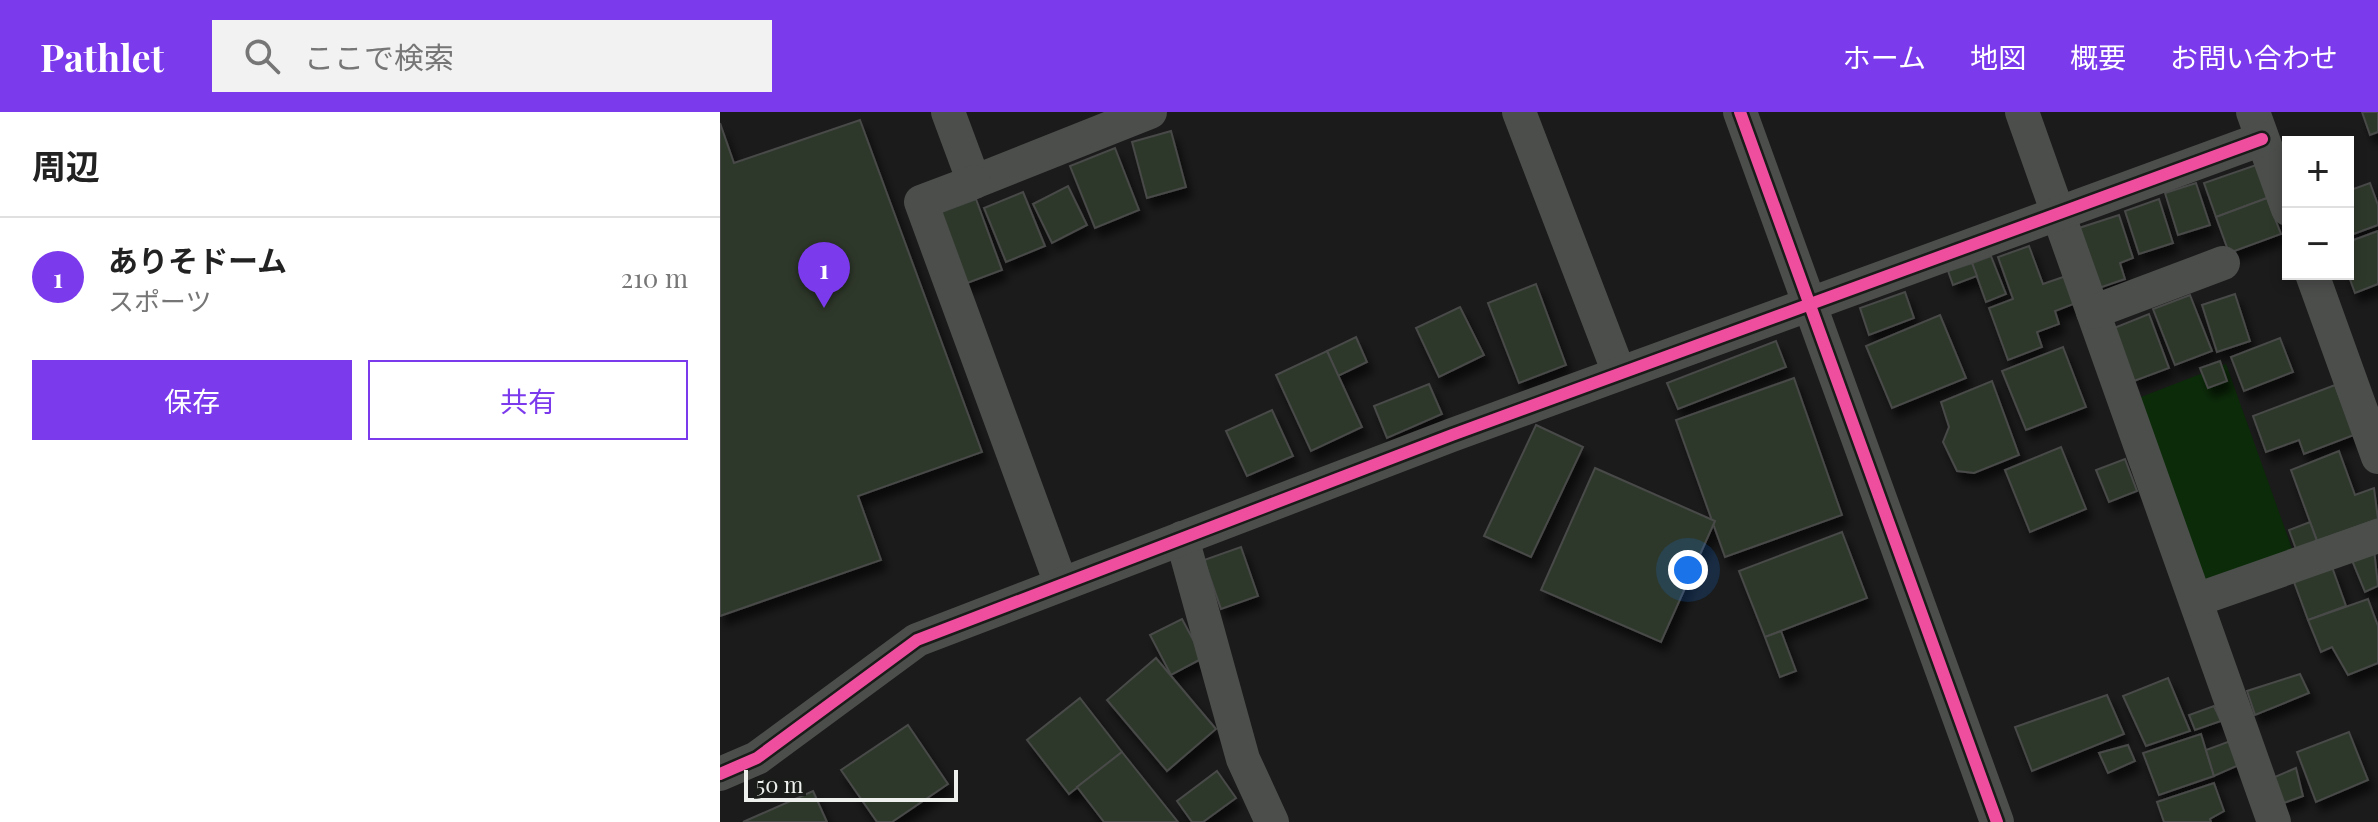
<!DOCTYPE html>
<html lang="ja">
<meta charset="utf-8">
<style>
:root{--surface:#fff;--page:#f2f2f2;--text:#222;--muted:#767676;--line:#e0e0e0;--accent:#7c3aed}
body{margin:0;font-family:"Playfair Display","Noto Sans JP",serif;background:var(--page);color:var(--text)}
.controls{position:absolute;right:24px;top:24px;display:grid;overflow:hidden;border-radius:0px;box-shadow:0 4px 12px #0003}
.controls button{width:72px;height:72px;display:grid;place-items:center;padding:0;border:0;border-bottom:2px solid var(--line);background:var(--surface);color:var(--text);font:40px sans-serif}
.scale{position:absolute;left:24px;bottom:20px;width:214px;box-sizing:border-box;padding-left:8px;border:4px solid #eef0ee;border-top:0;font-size:22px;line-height:28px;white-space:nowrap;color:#eef0ee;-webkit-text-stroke:6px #191c19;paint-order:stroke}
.you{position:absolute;left:968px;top:458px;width:28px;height:28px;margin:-20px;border:6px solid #fff;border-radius:50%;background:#1a73e8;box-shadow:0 0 0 12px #1a73e833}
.badge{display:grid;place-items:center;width:52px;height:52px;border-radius:50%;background:var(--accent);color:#fff;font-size:26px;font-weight:700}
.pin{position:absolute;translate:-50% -66px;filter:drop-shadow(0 2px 4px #0008)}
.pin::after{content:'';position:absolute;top:42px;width:28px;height:24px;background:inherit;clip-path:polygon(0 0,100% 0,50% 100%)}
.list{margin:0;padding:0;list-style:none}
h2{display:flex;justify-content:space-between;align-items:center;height:104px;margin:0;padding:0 32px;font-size:34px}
h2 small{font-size:26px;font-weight:400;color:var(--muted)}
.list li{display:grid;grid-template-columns:52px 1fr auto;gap:24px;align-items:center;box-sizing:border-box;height:120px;padding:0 32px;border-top:2px solid var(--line)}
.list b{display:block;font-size:30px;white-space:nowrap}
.list p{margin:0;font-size:26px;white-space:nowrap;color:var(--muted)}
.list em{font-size:26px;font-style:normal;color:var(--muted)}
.actions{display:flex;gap:16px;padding:24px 32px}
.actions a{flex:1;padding:18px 0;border:2px solid var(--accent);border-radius:0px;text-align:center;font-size:28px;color:var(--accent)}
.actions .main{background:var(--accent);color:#fff}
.icon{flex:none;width:44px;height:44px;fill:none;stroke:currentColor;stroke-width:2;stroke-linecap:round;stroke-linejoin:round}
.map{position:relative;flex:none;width:1658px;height:710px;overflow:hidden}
header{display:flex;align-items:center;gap:48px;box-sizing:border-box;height:112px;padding:0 40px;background:var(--accent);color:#fff}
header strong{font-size:38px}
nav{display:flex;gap:44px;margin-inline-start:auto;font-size:28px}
.search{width:560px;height:72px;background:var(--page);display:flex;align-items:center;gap:20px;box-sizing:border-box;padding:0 28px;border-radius:0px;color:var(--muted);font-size:30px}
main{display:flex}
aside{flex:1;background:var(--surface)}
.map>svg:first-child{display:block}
</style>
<header>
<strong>Pathlet</strong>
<div class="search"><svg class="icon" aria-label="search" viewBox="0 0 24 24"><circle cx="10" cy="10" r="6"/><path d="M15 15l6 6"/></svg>ここで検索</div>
<nav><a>ホーム</a><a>地図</a><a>概要</a><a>お問い合わせ</a></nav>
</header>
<main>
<aside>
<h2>周辺<small></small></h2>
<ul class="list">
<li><span class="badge">1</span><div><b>ありそドーム</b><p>スポーツ</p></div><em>210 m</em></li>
</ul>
<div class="actions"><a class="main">保存</a><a>共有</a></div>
</aside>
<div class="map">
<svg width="1658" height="710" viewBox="0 0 1658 710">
<defs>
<filter id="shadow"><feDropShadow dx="5" dy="9" stdDeviation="4" flood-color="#0009"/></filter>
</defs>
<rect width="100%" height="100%" fill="#1a1b1a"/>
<polygon fill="#0c2c09" points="1506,252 1574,442 1492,472 1478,463 1416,287"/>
<g fill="#2d382c" stroke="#484a48" stroke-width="2" filter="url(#shadow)">
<polygon points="1642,0 1658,0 1658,20 1650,23"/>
<polygon points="140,8 262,340 138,384 161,448 0,504 0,11 14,51"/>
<polygon points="451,19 466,75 427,86 412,30"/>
<polygon points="395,36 419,98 375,116 350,54"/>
<polygon points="1539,52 1547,86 1496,105 1484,71"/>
<polygon points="1476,71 1490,113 1458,123 1445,81"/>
<polygon points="1650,71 1658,93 1658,113 1628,124 1628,79"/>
<polygon points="348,74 367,113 332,131 313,92"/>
<polygon points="303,80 325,134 286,150 264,96"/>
<polygon points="1547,86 1561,122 1509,141 1496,105"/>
<polygon points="256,87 282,158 242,173 216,102"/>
<polygon points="1439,87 1453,131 1419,142 1405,99"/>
<polygon points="1399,103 1413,146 1400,151 1405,167 1379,176 1359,116"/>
<polygon points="1658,119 1658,172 1635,181 1628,162 1628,130"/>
<polygon points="1309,134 1323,172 1346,164 1356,191 1335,199 1339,212 1317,220 1322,235 1288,248 1269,196 1293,187 1278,145"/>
<polygon points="1271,144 1286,182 1266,190 1252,151"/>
<polygon points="1252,151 1257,164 1233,173 1228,159"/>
<polygon points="816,172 846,253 799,271 768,191"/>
<polygon points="1185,180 1194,206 1149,223 1140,196"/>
<polygon points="1515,182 1530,229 1497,240 1482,193"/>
<polygon points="1470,183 1492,239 1455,253 1433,197"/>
<polygon points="740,195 764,243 719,265 696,216"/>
<polygon points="1429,202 1449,256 1414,269 1394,216"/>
<polygon points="1220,203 1246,266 1172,296 1146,234"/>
<polygon points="636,225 647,250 618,264 607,239"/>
<polygon points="1560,226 1573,260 1524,279 1511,245"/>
<polygon points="1056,229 1066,255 958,297 947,271"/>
<polygon points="1343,235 1366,295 1306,318 1282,259"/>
<polygon points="607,239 642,315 591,339 556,263"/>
<polygon points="1500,249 1507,269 1488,276 1480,256"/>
<polygon points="1074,266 1122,403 1005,445 956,308"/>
<polygon points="1272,269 1299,343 1254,361 1237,359 1223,330 1229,315 1221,290"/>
<polygon points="709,272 722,302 667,326 654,294"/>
<polygon points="1615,273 1634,323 1584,342 1579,328 1546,340 1533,304"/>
<polygon points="552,298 573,344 527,364 506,319"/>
<polygon points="816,313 863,335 811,445 764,424"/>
<polygon points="1341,335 1366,397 1310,420 1285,358"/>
<polygon points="1619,339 1635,383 1654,376 1658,407 1597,429 1571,358"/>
<polygon points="1405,347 1417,379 1389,390 1376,358"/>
<polygon points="875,356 995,409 941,530 821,478"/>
<polygon points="1590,410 1597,429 1576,437 1569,418"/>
<polygon points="1122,420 1147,486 1045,525 1019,459"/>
<polygon points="521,435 538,484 501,497 484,448"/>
<polygon points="1654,437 1658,474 1645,480 1631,446"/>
<polygon points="1612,455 1626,494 1588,508 1574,470"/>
<polygon points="1648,487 1658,514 1658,551 1628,563 1612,535 1601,540 1588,508"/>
<polygon points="462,507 483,546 451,563 430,523"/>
<polygon points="1061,519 1076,559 1060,565 1045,525"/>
<polygon points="436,546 496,617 447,659 387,588"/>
<polygon points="1580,562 1589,581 1535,603 1527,579"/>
<polygon points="1448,566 1470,619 1426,634 1403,584"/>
<polygon points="1387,583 1404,622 1312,659 1295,615"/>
<polygon points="360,586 402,640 349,682 307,628"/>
<polygon points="1494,594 1501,609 1475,618 1469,603"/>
<polygon points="188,613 228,672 172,710 157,710 121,658"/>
<polygon points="1629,620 1648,668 1596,690 1577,640"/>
<polygon points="1481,622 1494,664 1439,683 1423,641"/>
<polygon points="1513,628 1519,653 1494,664 1486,638"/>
<polygon points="1408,633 1415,649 1388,661 1379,641"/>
<polygon points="402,640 458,710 384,710 357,675"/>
<polygon points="1576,656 1583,684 1561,692 1550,667"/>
<polygon points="497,659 516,686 483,710 472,710 457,689"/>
<polygon points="1494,671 1504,699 1490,707 1491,710 1444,710 1437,690"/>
<polygon points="93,679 107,710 23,710"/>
</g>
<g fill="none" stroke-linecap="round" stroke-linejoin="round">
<g stroke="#4c4e4c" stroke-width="34">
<polyline points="228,0 254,70 430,0"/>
<polyline points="799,0 899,261"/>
<polyline points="1020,0 1277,710"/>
<polyline points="1302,0 1554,710"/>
<polyline points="1533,0 1568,97"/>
<polyline points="254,70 201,90 341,472"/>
<polyline points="1592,162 1658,345"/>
<polyline points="1373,200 1503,151"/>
<polyline points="462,426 523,647 552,710"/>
<polyline points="1476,488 1658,424"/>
<polyline points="0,662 37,646 197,528 732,323 1542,27"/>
</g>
<defs>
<g id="cycleway">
<polyline points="1020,0 1277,710"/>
<polyline points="0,662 37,646 197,528 732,323 1542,27"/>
</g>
</defs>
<use href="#cycleway" stroke="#191c19" stroke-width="17"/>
<use href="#cycleway" stroke="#ef4d9e" stroke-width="12"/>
</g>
</svg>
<div class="controls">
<button>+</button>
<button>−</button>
</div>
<div class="scale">50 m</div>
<div class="you"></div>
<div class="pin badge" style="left:104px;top:196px">1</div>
</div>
</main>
